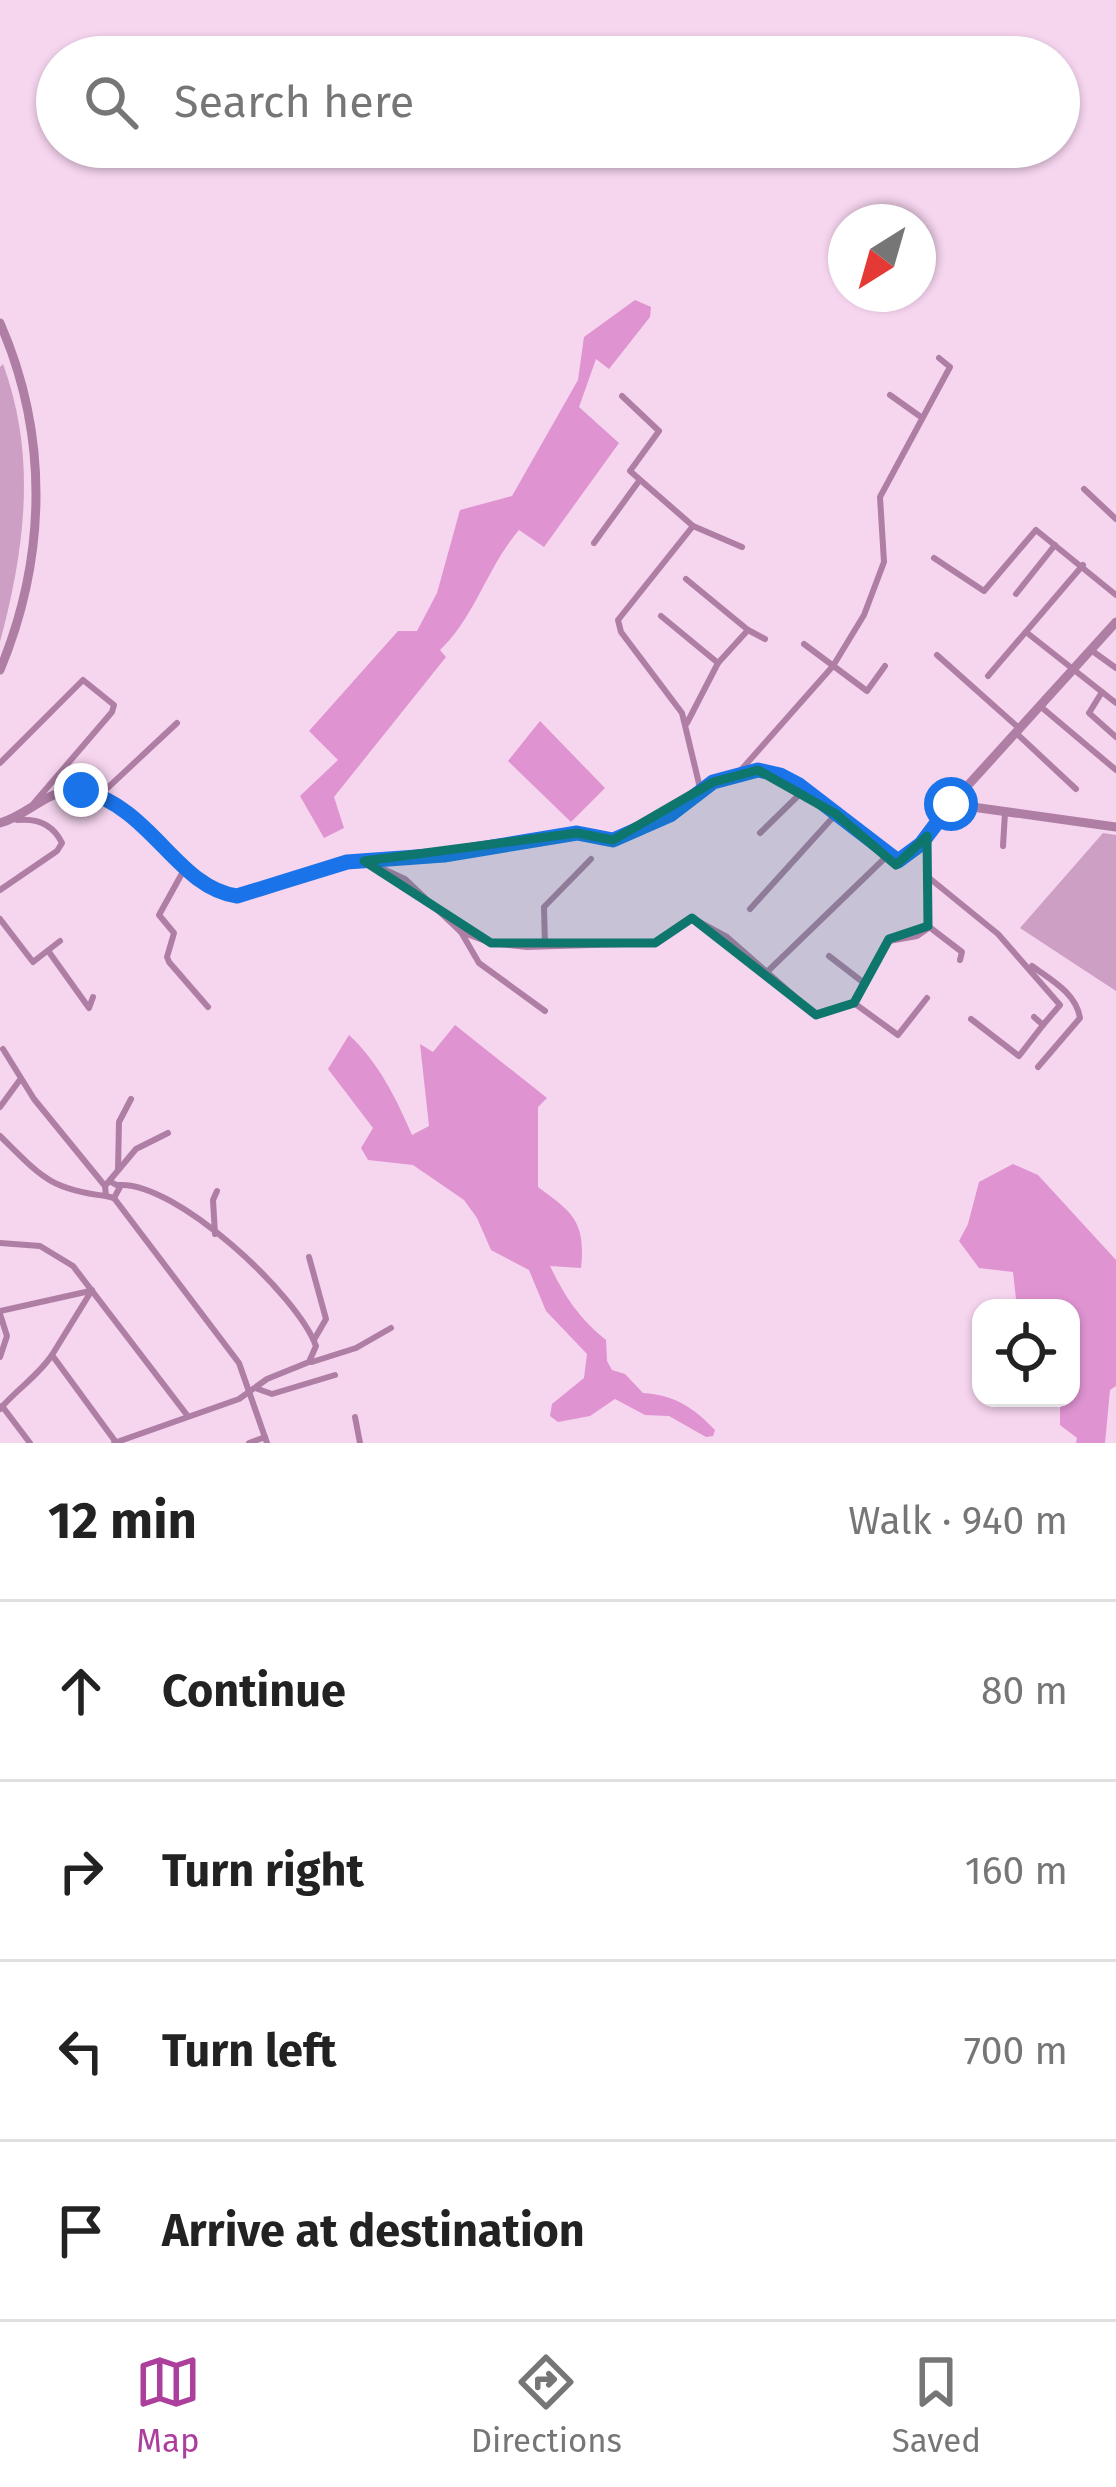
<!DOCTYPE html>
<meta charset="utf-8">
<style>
:root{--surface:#fff;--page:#f2f2f2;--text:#222;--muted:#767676;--line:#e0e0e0;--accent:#ac3e9c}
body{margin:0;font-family:"Fira Sans",sans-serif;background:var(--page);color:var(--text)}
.controls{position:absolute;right:36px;bottom:36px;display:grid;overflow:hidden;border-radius:24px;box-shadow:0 3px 9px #0004}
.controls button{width:108px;height:108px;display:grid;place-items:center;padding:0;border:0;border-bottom:3px solid var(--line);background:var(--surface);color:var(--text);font:60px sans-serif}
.compass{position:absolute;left:828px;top:204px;width:108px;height:108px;border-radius:50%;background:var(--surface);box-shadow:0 3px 9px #0004;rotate:217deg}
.stop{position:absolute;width:36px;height:36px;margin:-27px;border:9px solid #1a73e8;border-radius:50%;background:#fff}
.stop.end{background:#1a73e8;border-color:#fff;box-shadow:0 3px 12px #0008}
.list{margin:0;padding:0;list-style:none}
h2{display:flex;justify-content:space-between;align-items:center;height:156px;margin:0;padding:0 48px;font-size:51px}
h2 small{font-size:39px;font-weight:400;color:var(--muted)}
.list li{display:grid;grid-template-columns:78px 1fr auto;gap:36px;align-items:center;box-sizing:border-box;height:180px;padding:0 48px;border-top:3px solid var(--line)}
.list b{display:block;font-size:45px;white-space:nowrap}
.list em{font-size:39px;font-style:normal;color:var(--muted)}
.icon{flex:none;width:66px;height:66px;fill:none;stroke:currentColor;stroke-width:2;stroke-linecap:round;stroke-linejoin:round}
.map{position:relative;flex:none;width:1116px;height:1443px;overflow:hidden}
.search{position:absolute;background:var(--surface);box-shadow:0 3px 9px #0004;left:36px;right:36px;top:36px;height:132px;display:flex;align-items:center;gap:30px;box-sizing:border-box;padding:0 42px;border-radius:66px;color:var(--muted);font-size:45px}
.sheet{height:876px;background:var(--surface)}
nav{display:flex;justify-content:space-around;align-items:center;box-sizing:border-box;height:168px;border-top:3px solid var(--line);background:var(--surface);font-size:33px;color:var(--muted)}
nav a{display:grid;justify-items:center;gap:6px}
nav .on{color:var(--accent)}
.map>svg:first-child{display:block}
</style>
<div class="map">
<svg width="1116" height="1443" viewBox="0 0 1116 1443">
<rect width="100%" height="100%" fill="#f6d5ef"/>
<g fill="#cd9fc4">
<path d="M3,364c34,93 22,184 -3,278v-275z"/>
<polygon points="1103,833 1116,835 1116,991 1020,928"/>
</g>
<g fill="#df93d1">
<path d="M635,300l16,7 -1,10 -41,52 -13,-10 -17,48 40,36 -75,104 -25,-17c-32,37 -44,87 -79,120l6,7 -112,140 10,31 -20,10 -24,-42 38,-36 -29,-29 89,-100h19l20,-38 23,-83 52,-14 66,-116 6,-43z"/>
<polygon points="540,721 605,788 571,822 508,761"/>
<path d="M455,1025l92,73 -9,9v80c34,25 48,34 43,81l-31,-2c15,31 29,52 56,74l1,21 5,9 13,4 18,19c32,2 51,15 72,37l-2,6 -7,1 -37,-21 -24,-1 -30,-16 -25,17 -32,6 -8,-6 2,-12 32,-26 3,-24 -41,-43 -17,-41 -38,-20 -14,-32 -13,-18 -51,-35 -45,-5 -7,-12 12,-20 -45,-59 21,-34c30,28 47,63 63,100l17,-9 -9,-82 13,8z"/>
<polygon points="1013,1164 1038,1175 1116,1260 1116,1386 1110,1390 1105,1443 1076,1443 1077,1438 1060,1425 1060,1398 1071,1398 1071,1308 1017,1308 1013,1272 979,1268 959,1241 968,1224 979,1182"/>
</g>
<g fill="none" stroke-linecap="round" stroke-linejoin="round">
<g stroke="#af7ea5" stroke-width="6">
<polyline points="890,395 921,417"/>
<polyline points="622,396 659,431 630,471 693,526 618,620 621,632 682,713 701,792"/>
<polyline points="1084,489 1116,519"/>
<polyline points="693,526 742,547"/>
<polyline points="594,543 639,481"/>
<polyline points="934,558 984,591 1036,530 1116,595"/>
<polyline points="686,579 748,630 718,663 687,723"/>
<polyline points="1016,594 1055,545"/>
<polyline points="661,616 718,663"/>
<polyline points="748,630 765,639"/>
<polyline points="1026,632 1116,703"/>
<polyline points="804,644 867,691 885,666"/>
<polyline points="1091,650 1116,668"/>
<polyline points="937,655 1020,729"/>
<polyline points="988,676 1083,565"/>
<polyline points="1102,692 1089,713 1116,737"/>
<polyline points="1040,706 1116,770"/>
<polyline points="1016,733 1076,789"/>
<polyline points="0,763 83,680 114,705 112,712 34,803"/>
<polyline points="741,770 833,666 864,615 884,562 880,497 950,367 939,358"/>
<polyline points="100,795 177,723"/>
<polyline points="760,833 804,790"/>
<polyline points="1003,846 1005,813"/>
<polyline points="368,862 405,879 461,932 491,943 527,947 655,943 692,918 727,937 816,1015 854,1003 889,941 917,936 927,929 927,839"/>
<polyline points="185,868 159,915 174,933 167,957 169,962 208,1007"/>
<polyline points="928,877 998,934 1060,1005 1043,1025 1034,1017"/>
<path d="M0,890l57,-39 5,-8c-9,-19 -25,-25 -45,-23"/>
<polyline points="750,909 836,814"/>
<polyline points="0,919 33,962 60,941"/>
<polyline points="928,926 962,952 960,960"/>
<polyline points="461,932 479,963 545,1011"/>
<polyline points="545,946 544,907 591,859"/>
<polyline points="49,952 89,1008 93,997"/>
<polyline points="829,956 864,983"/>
<path d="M1032,966c19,14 44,27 48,52l-42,49"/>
<polyline points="769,970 887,856"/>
<polyline points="854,1003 898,1035 927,998"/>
<polyline points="971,1019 1019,1056 1043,1025"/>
<polyline points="3,1049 34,1099 105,1186"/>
<polyline points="0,1107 19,1081"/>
<path d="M0,1136c40,39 48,53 106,60"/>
<polyline points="118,1170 119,1122 131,1099"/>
<polyline points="111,1182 120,1187 114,1198 106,1196 105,1186 136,1149 168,1133"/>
<polyline points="114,1198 239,1363 267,1443"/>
<polyline points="215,1234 213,1200 217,1191"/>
<polyline points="0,1243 40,1246 73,1266 187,1415"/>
<polyline points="309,1257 326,1319 315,1338"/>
<polyline points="92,1290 52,1355 115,1441"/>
<polyline points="0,1311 90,1291"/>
<polyline points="0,1314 7,1336 0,1357"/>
<polyline points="312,1362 356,1348 391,1328"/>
<polyline points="258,1389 272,1394 335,1375"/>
<polyline points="2,1406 30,1443"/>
<path d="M0,1409c17,-20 38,-33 52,-54"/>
<polyline points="355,1417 360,1443"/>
<path d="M114,1443l125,-44 28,-20 42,-17 7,-16c-19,-52 -141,-165 -197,-161"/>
<polyline points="249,1443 265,1437"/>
</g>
<g stroke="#af7ea5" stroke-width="9">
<path d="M0,323c49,112 47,234 0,347"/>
<polyline points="951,804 1116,827"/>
<path d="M0,823c26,-7 45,-31 73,-33 72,-4 99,102 163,106 28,1 80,-29 113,-34 33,-5 67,-3 100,-8 40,-6 84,-20 125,-20 15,-1 30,7 45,4 52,-10 89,-74 145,-67 38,6 77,44 105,68 10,8 17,17 29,22l23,-17 30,-40 165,-182"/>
</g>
</g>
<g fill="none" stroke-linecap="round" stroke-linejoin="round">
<path stroke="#1a73e8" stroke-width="15" d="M81,790c72,18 95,97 156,106l110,-34 97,-7 133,-22 36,7 57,-25 43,-33 45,-12 22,5 19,10 99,76 23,-17 30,-40"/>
</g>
<path fill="#0f766e" fill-opacity="0.2" stroke="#0f766e" stroke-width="9" stroke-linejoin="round" d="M758,770l78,44 60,51 31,-29 1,90 -39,13 -35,64 -38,12 -124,-97 -37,25h-164l-127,-82 213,-28 36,7 100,-58z"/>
</svg>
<div class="controls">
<button><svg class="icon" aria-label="locate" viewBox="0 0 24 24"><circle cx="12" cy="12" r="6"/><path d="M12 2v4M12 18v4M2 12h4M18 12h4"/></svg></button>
</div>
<svg class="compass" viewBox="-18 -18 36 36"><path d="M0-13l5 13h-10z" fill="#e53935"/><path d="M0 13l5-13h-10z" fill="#767676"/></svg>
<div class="stop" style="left:951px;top:804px"></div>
<div class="stop end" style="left:81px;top:790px"></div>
<div class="search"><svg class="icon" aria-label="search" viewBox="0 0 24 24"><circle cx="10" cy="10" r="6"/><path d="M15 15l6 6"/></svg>Search here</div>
</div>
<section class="sheet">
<h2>12 min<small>Walk · 940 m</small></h2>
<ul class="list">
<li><svg class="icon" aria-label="ahead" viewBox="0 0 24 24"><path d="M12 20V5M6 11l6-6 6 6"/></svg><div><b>Continue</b></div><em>80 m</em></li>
<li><svg class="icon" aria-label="right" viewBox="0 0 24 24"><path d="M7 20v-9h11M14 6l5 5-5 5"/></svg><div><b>Turn right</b></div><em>160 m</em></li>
<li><svg class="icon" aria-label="left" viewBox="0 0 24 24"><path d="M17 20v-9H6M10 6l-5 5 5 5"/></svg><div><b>Turn left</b></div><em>700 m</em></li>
<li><svg class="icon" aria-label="arrive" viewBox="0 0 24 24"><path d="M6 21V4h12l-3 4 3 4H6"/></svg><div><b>Arrive at destination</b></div></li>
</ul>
</section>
<nav>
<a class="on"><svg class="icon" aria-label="map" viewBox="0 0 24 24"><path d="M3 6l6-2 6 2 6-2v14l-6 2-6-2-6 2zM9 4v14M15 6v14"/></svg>Map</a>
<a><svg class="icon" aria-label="directions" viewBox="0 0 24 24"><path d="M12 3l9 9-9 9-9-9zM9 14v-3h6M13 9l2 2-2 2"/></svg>Directions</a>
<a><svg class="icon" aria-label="saved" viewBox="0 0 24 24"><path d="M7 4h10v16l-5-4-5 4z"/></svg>Saved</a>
</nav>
